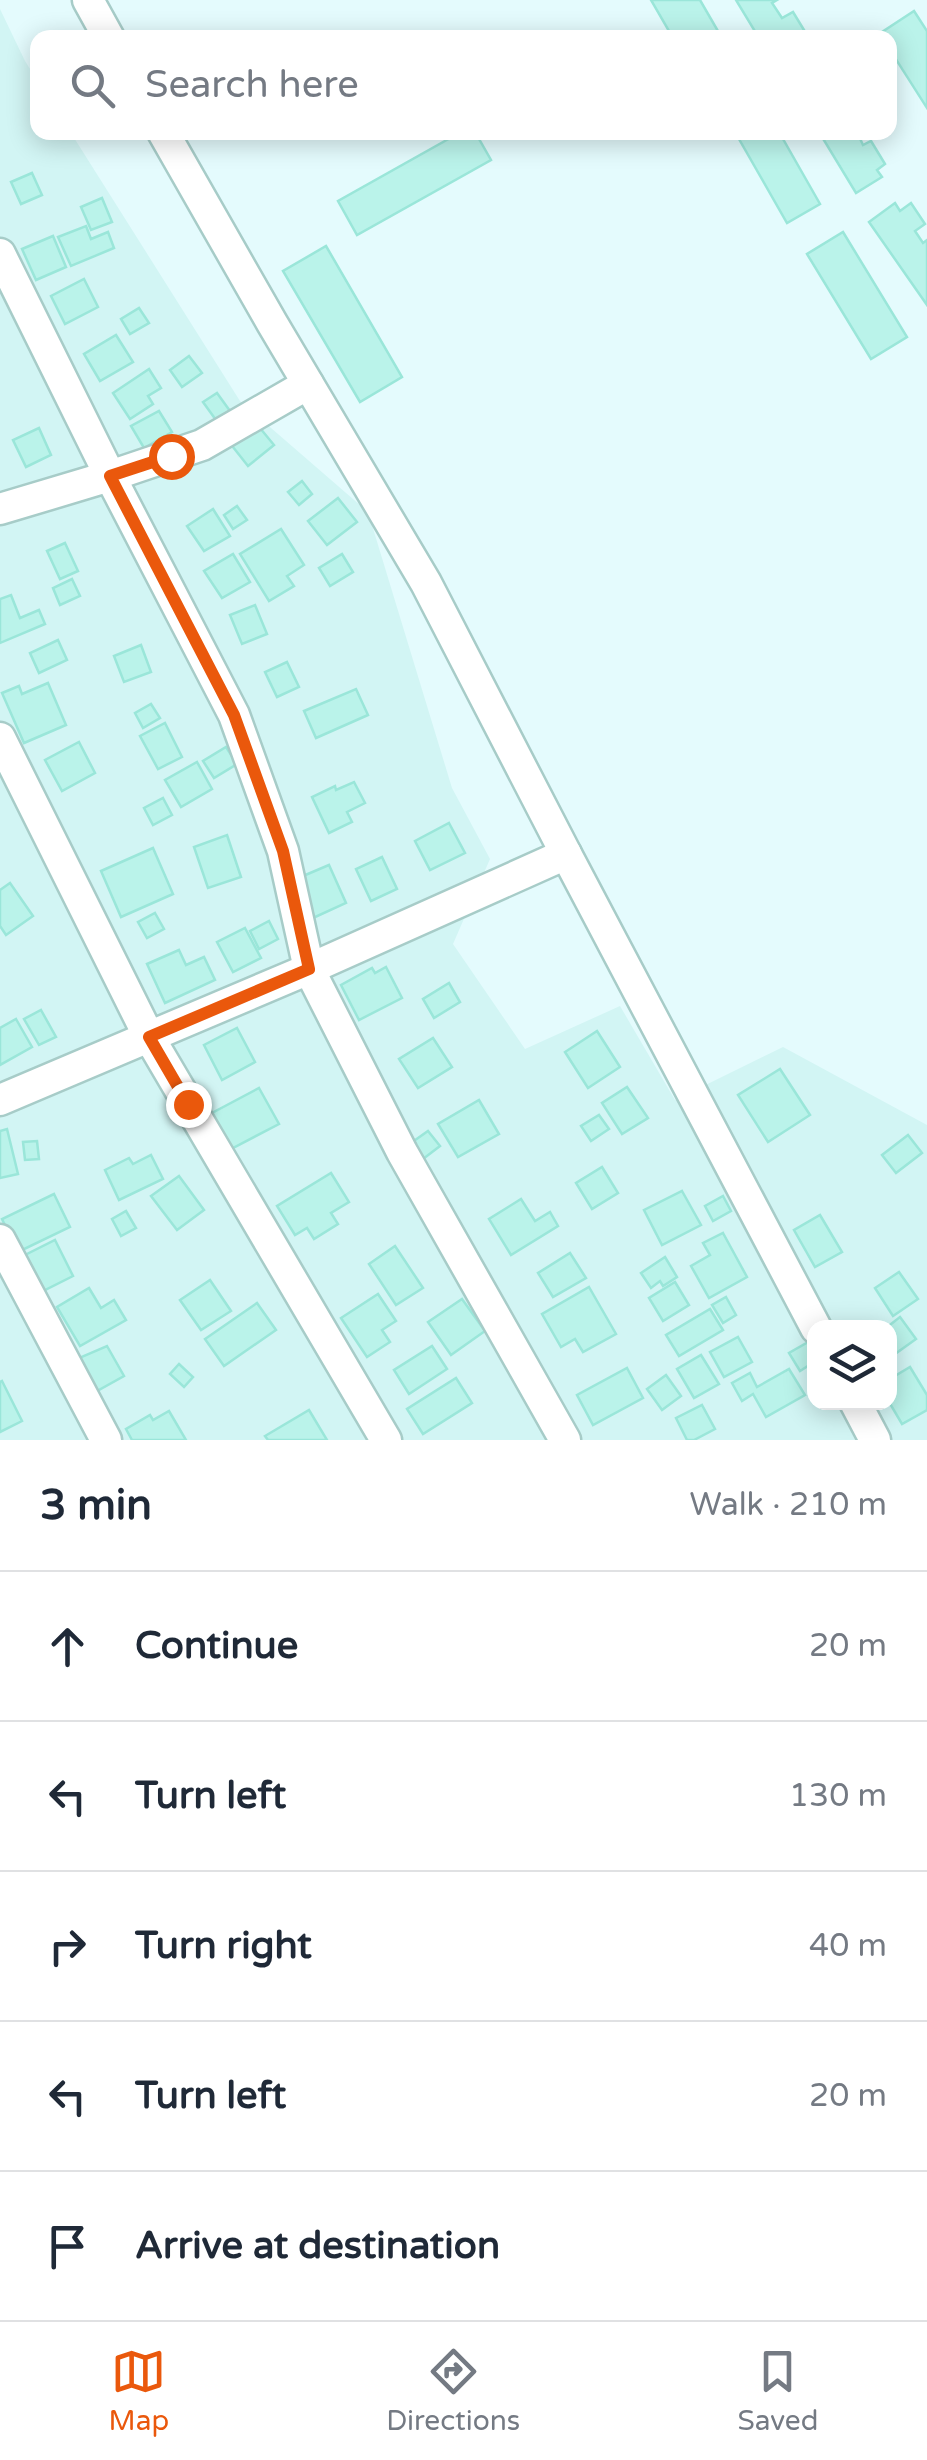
<!DOCTYPE html>
<meta charset="utf-8">
<style>
:root{--surface:#fff;--page:#f6f6f7;--text:#1f2937;--muted:#747a83;--line:#e0e1e3;--accent:#ea580c}
body{margin:0;font-family:"Varela Round",sans-serif;background:var(--page);color:var(--text)}
.controls{position:absolute;right:30px;bottom:30px;display:grid;overflow:hidden;border-radius:20px;box-shadow:0 5px 25px #0003}
.controls button{width:90px;height:90px;display:grid;place-items:center;padding:0;border:0;border-bottom:2px solid var(--line);background:var(--surface);color:var(--text);font:50px sans-serif}
.stop{position:absolute;width:30px;height:30px;margin:-22px;border:8px solid #ea580c;border-radius:50%;background:#fff}
.stop.end{background:#ea580c;border-color:#fff;box-shadow:0 2px 10px #0008}
.list{margin:0;padding:0;list-style:none}
h2{display:flex;justify-content:space-between;align-items:center;height:130px;margin:0;padding:0 40px;font-size:42px}
h2 small{font-size:32px;font-weight:400;color:var(--muted)}
.list li{display:grid;grid-template-columns:65px 1fr auto;gap:30px;align-items:center;box-sizing:border-box;height:150px;padding:0 40px;border-top:2px solid var(--line)}
.list b{display:block;font-size:38px;white-space:nowrap}
.list em{font-size:32px;font-style:normal;color:var(--muted)}
.icon{flex:none;width:55px;height:55px;fill:none;stroke:currentColor;stroke-width:2;stroke-linecap:round;stroke-linejoin:round}
.map{position:relative;flex:none;width:927px;height:1440px;overflow:hidden}
.search{position:absolute;background:var(--surface);box-shadow:0 5px 25px #0003;left:30px;right:30px;top:30px;height:110px;display:flex;align-items:center;gap:25px;box-sizing:border-box;padding:0 35px;border-radius:20px;color:var(--muted);font-size:38px}
.sheet{height:880px;background:var(--surface)}
nav{display:flex;justify-content:space-around;align-items:center;box-sizing:border-box;height:140px;border-top:2px solid var(--line);background:var(--surface);font-size:28px;color:var(--muted)}
nav a{display:grid;justify-items:center;gap:5px}
nav .on{color:var(--accent)}
.map>svg:first-child{display:block}
</style>
<div class="map">
<svg width="927" height="1440" viewBox="0 0 927 1440">
<rect width="100%" height="100%" fill="#e4fbfd"/>
<path fill="#d2f5f4" fill-rule="evenodd" d="M0,9l25,52 12,19 1,52 33,1 169,268 128,111 84,276 38,71 -37,85 72,105 95,-43 55,94 108,-53 144,78v315h-927zM814,1328h76v74h-76z"/>
<g fill="#baf3ea" stroke="#9ae6d9" stroke-width="2.5">
<polygon points="651,0 700,0 722,38 673,38"/>
<polygon points="736,0 777,0 772,3 782,18 793,12 804,30 793,38 759,38"/>
<polygon points="914,11 927,31 927,108 890,50 890,38 881,38 879,34"/>
<polygon points="461,132 475,132 491,160 357,235 338,201"/>
<polygon points="735,132 779,132 820,204 787,223"/>
<polygon points="819,132 857,132 863,145 871,141 885,164 877,170 882,177 856,193"/>
<polygon points="32,173 42,195 21,204 11,182"/>
<polygon points="102,198 112,222 91,230 81,207"/>
<polygon points="895,203 900,211 911,203 925,224 915,231 923,243 927,240 927,305 869,222"/>
<polygon points="86,226 91,239 108,232 114,248 71,266 58,237"/>
<polygon points="843,232 907,337 871,359 807,254"/>
<polygon points="53,236 66,267 36,280 22,249"/>
<polygon points="326,246 402,377 360,402 283,271"/>
<polygon points="84,279 98,307 65,324 51,296"/>
<polygon points="139,308 149,323 130,334 121,319"/>
<polygon points="116,335 133,362 100,381 84,354"/>
<polygon points="189,356 202,373 182,387 170,370"/>
<polygon points="149,369 161,388 148,396 153,404 130,419 113,393"/>
<polygon points="217,393 230,411 216,420 203,402"/>
<polygon points="159,411 172,432 144,448 131,426"/>
<polygon points="255,422 274,445 248,466 229,442"/>
<polygon points="39,428 51,455 26,467 13,440"/>
<polygon points="302,481 312,494 299,505 288,492"/>
<polygon points="338,498 357,522 327,545 308,521"/>
<polygon points="237,506 247,520 233,529 224,515"/>
<polygon points="213,509 230,536 204,551 187,526"/>
<polygon points="281,529 304,565 287,576 294,586 269,601 240,554"/>
<polygon points="65,543 78,571 60,579 47,551"/>
<polygon points="233,554 250,582 222,598 204,571"/>
<polygon points="342,554 353,572 330,586 319,568"/>
<polygon points="72,579 80,596 60,605 53,588"/>
<polygon points="11,595 20,618 39,610 45,624 0,643 0,599"/>
<polygon points="255,605 267,634 242,644 230,615"/>
<polygon points="58,640 67,660 39,673 30,653"/>
<polygon points="141,645 151,672 124,682 114,656"/>
<polygon points="287,662 299,687 277,697 265,672"/>
<polygon points="48,683 66,725 24,743 2,693 19,686 22,694"/>
<polygon points="356,689 368,715 316,738 304,711"/>
<polygon points="151,704 160,718 143,728 135,713"/>
<polygon points="165,723 182,757 158,769 140,736"/>
<polygon points="79,742 95,773 62,791 45,760"/>
<polygon points="226,747 237,764 214,778 203,761"/>
<polygon points="197,762 212,789 181,807 165,780"/>
<polygon points="354,782 365,803 347,812 352,822 329,833 312,797 335,786 336,790"/>
<polygon points="163,798 172,815 153,825 144,808"/>
<polygon points="449,823 465,853 430,870 415,841"/>
<polygon points="227,835 241,877 208,888 194,847"/>
<polygon points="153,848 173,894 121,917 101,871"/>
<polygon points="382,857 397,889 371,901 356,869"/>
<polygon points="329,865 346,903 313,918 296,879"/>
<polygon points="10,883 33,916 6,935 0,926 0,890"/>
<polygon points="155,913 164,929 147,938 138,922"/>
<polygon points="269,921 278,939 259,949 250,931"/>
<polygon points="245,928 261,958 233,972 217,942"/>
<polygon points="179,950 186,965 204,957 215,980 165,1003 147,964"/>
<polygon points="386,967 402,998 359,1020 341,985 372,968 375,973"/>
<polygon points="449,983 460,1002 434,1018 423,999"/>
<polygon points="41,1010 56,1037 39,1045 24,1019"/>
<polygon points="16,1019 32,1047 0,1065 0,1028"/>
<polygon points="237,1028 255,1062 222,1080 204,1045"/>
<polygon points="597,1031 620,1067 588,1088 565,1052"/>
<polygon points="433,1038 452,1067 418,1088 399,1059"/>
<polygon points="780,1069 810,1115 768,1142 738,1095"/>
<polygon points="627,1087 648,1118 622,1134 602,1103"/>
<polygon points="259,1088 279,1124 231,1149 212,1113"/>
<polygon points="479,1100 499,1134 458,1157 438,1124"/>
<polygon points="599,1115 609,1129 591,1141 581,1126"/>
<polygon points="7,1129 18,1174 0,1178 0,1131"/>
<polygon points="428,1131 440,1146 423,1159 411,1143"/>
<polygon points="908,1135 922,1153 896,1173 882,1155"/>
<polygon points="37,1141 39,1159 25,1160 23,1142"/>
<polygon points="151,1155 163,1179 119,1200 105,1170 129,1158 133,1164"/>
<polygon points="602,1167 618,1193 592,1209 576,1183"/>
<polygon points="331,1173 349,1202 331,1213 338,1224 314,1239 307,1228 295,1235 277,1206"/>
<polygon points="179,1176 204,1210 177,1230 151,1196"/>
<polygon points="682,1191 701,1225 662,1245 644,1210"/>
<polygon points="54,1194 70,1227 18,1252 2,1219"/>
<polygon points="723,1196 731,1211 713,1221 705,1206"/>
<polygon points="521,1199 535,1221 550,1212 558,1226 511,1255 489,1219"/>
<polygon points="126,1211 136,1228 121,1236 112,1219"/>
<polygon points="820,1215 842,1252 815,1267 794,1230"/>
<polygon points="723,1233 747,1277 709,1298 691,1266 710,1255 703,1243"/>
<polygon points="55,1240 73,1276 43,1291 25,1255"/>
<polygon points="395,1246 423,1288 396,1305 369,1264"/>
<polygon points="570,1253 586,1278 553,1297 538,1273"/>
<polygon points="665,1257 677,1277 663,1286 660,1281 651,1288 641,1273"/>
<polygon points="899,1272 918,1299 893,1316 875,1288"/>
<polygon points="210,1280 231,1311 201,1330 180,1300"/>
<polygon points="675,1282 689,1305 663,1321 649,1298"/>
<polygon points="589,1287 616,1334 583,1352 575,1339 561,1347 542,1314"/>
<polygon points="89,1288 101,1308 114,1300 126,1320 80,1346 57,1307"/>
<polygon points="378,1294 396,1321 382,1330 390,1342 367,1357 341,1318"/>
<polygon points="726,1297 736,1315 723,1323 712,1305"/>
<polygon points="462,1299 485,1331 451,1355 428,1322"/>
<polygon points="257,1303 276,1330 224,1366 205,1339"/>
<polygon points="710,1309 723,1330 679,1356 666,1335"/>
<polygon points="900,1317 916,1339 895,1354 890,1348 890,1328 886,1328"/>
<polygon points="738,1337 752,1362 724,1377 710,1352"/>
<polygon points="810,1341 814,1349 814,1362 800,1371 789,1353"/>
<polygon points="107,1346 124,1376 97,1391 79,1358"/>
<polygon points="432,1346 447,1369 409,1394 394,1370"/>
<polygon points="701,1355 719,1384 694,1398 677,1369"/>
<polygon points="179,1364 193,1377 184,1387 170,1374"/>
<polygon points="910,1367 927,1395 927,1410 902,1424 889,1402 890,1379"/>
<polygon points="627,1368 643,1398 593,1425 577,1395"/>
<polygon points="789,1369 805,1395 766,1417 753,1394 742,1401 732,1383 750,1373 757,1387"/>
<polygon points="666,1375 681,1396 662,1410 647,1389"/>
<polygon points="456,1378 472,1403 423,1434 407,1409"/>
<polygon points="2,1381 22,1421 0,1432 0,1382"/>
<polygon points="702,1405 715,1429 694,1440 687,1440 676,1418"/>
<polygon points="309,1410 327,1440 268,1440 265,1436"/>
<polygon points="169,1411 186,1440 132,1440 126,1429 150,1415 153,1420"/>
</g>
<g fill="none" stroke-linecap="round" stroke-linejoin="round">
<defs>
<g id="minor">
<polyline points="88,0 109,38"/>
<polyline points="163,132 272,323 426,583 566,854"/>
<polyline points="0,254 110,476 234,715 283,851 309,969 402,1152 565,1440"/>
<polyline points="0,509 110,476 202,445 308,384"/>
<polyline points="0,738 149,1037 386,1440"/>
<polyline points="0,1100 309,969 566,854 816,1328"/>
<polyline points="0,1240 106,1440"/>
<polyline points="855,1402 875,1440"/>
</g>
</defs>
<use href="#minor" stroke="#a7ccc8" stroke-width="35"/>
<use href="#minor" stroke="#fff" stroke-width="30"/>
</g>
<g fill="none" stroke-linecap="round" stroke-linejoin="round">
<polyline stroke="#ea580c" stroke-width="12" points="171,456 110,476 234,715 283,851 309,969 149,1037 188,1104"/>
</g>
</svg>
<div class="controls">
<button><svg class="icon" aria-label="layers" viewBox="0 0 24 24"><path d="M12 4l9 5-9 5-9-5zM3 14l9 5 9-5"/></svg></button>
</div>
<div class="stop" style="left:171px;top:456px"></div>
<div class="stop end" style="left:188px;top:1104px"></div>
<div class="search"><svg class="icon" aria-label="search" viewBox="0 0 24 24"><circle cx="10" cy="10" r="6"/><path d="M15 15l6 6"/></svg>Search here</div>
</div>
<section class="sheet">
<h2>3 min<small>Walk · 210 m</small></h2>
<ul class="list">
<li><svg class="icon" aria-label="ahead" viewBox="0 0 24 24"><path d="M12 20V5M6 11l6-6 6 6"/></svg><div><b>Continue</b></div><em>20 m</em></li>
<li><svg class="icon" aria-label="left" viewBox="0 0 24 24"><path d="M17 20v-9H6M10 6l-5 5 5 5"/></svg><div><b>Turn left</b></div><em>130 m</em></li>
<li><svg class="icon" aria-label="right" viewBox="0 0 24 24"><path d="M7 20v-9h11M14 6l5 5-5 5"/></svg><div><b>Turn right</b></div><em>40 m</em></li>
<li><svg class="icon" aria-label="left" viewBox="0 0 24 24"><path d="M17 20v-9H6M10 6l-5 5 5 5"/></svg><div><b>Turn left</b></div><em>20 m</em></li>
<li><svg class="icon" aria-label="arrive" viewBox="0 0 24 24"><path d="M6 21V4h12l-3 4 3 4H6"/></svg><div><b>Arrive at destination</b></div></li>
</ul>
</section>
<nav>
<a class="on"><svg class="icon" aria-label="map" viewBox="0 0 24 24"><path d="M3 6l6-2 6 2 6-2v14l-6 2-6-2-6 2zM9 4v14M15 6v14"/></svg>Map</a>
<a><svg class="icon" aria-label="directions" viewBox="0 0 24 24"><path d="M12 3l9 9-9 9-9-9zM9 14v-3h6M13 9l2 2-2 2"/></svg>Directions</a>
<a><svg class="icon" aria-label="saved" viewBox="0 0 24 24"><path d="M7 4h10v16l-5-4-5 4z"/></svg>Saved</a>
</nav>
